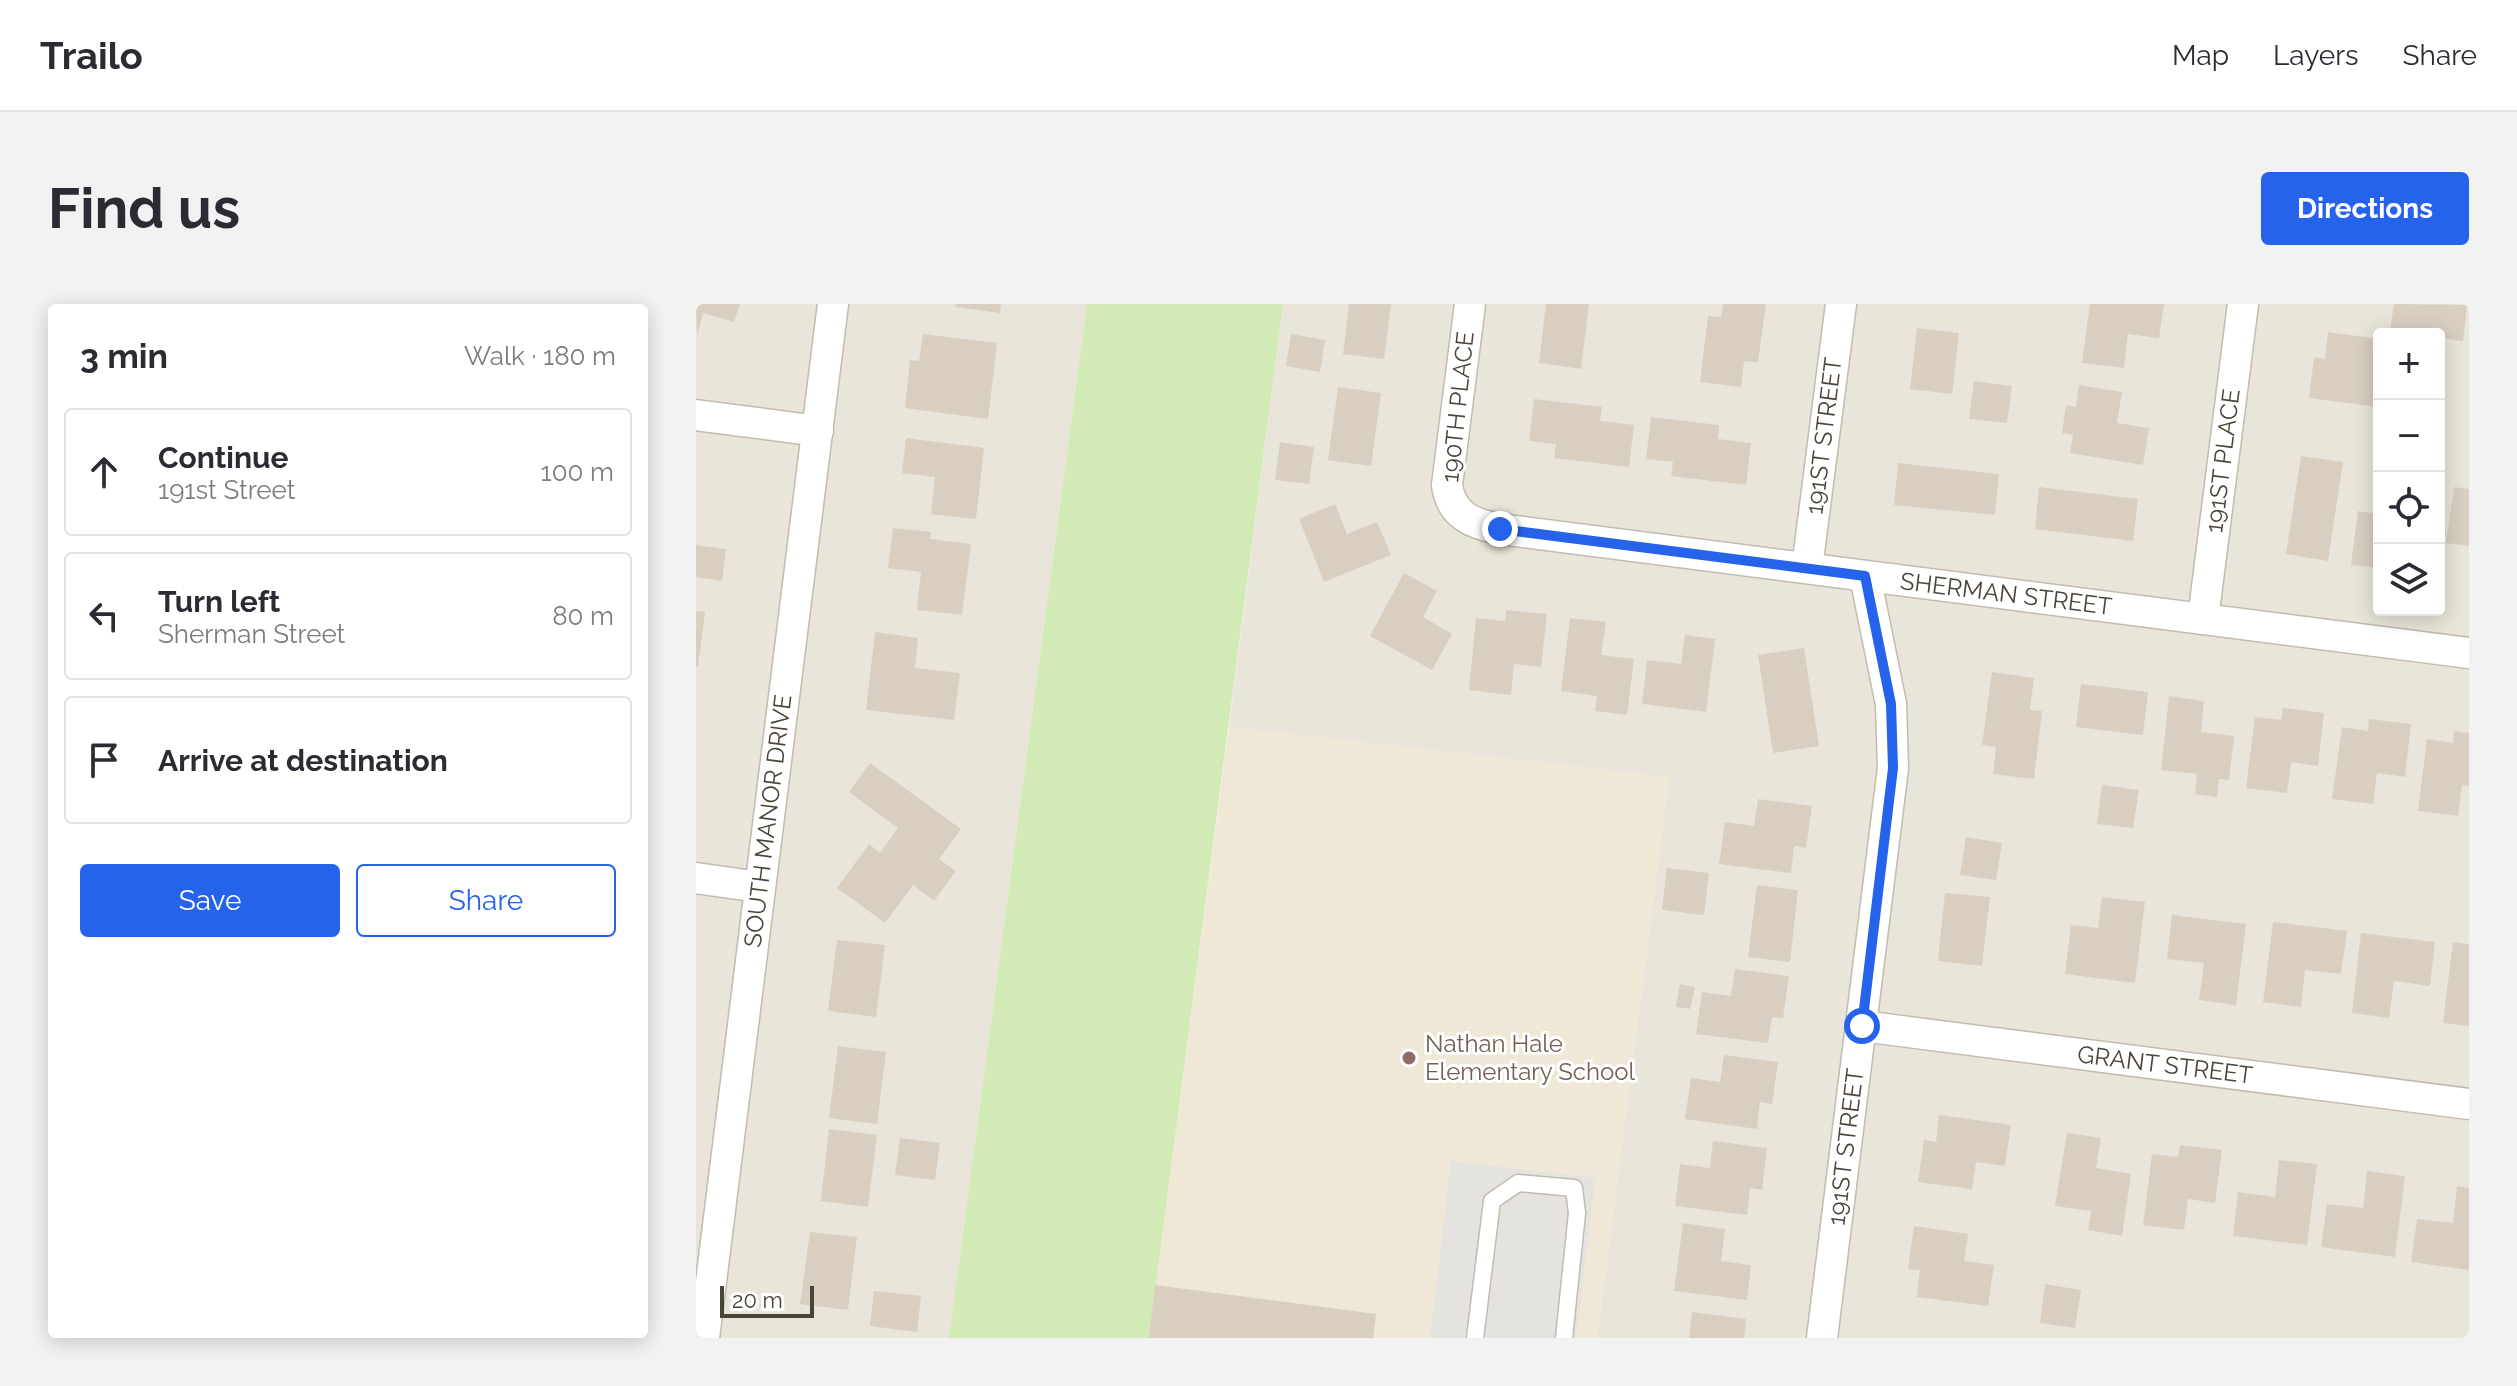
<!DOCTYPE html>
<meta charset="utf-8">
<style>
:root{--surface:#fff;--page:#f2f2f3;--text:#2b2b33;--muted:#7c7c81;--line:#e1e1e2;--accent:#2563eb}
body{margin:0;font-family:Raleway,sans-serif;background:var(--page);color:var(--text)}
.controls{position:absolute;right:24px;top:24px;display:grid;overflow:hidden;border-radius:8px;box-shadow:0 4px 20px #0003}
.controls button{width:72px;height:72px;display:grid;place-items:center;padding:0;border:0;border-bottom:2px solid var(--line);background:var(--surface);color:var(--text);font:40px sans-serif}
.scale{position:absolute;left:24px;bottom:20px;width:94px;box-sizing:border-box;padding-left:8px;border:4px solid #4b4439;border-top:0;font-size:22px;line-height:28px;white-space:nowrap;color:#4b4439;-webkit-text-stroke:6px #fff;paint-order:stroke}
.stop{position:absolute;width:24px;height:24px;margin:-18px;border:6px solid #2563eb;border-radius:50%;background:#fff}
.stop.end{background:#2563eb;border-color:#fff;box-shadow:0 2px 8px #0008}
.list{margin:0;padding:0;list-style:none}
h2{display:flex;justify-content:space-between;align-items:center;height:104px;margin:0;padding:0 32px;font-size:34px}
h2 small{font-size:26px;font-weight:400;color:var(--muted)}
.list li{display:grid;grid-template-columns:52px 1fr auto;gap:24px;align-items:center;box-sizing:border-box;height:128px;margin:0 16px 16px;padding:0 16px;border:2px solid var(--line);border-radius:8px}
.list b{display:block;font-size:30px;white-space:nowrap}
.list p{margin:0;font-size:26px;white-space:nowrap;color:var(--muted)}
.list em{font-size:26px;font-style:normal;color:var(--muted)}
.actions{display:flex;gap:16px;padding:24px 32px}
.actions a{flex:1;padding:18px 0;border:2px solid var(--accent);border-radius:8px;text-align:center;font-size:28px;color:var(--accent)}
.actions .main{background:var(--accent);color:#fff}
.icon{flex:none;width:44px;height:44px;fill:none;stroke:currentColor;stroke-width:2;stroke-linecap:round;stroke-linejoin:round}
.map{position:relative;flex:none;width:1773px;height:1034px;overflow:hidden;border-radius:8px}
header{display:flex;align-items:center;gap:48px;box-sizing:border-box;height:112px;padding:0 40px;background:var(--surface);border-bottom:2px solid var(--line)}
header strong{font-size:38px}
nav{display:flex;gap:44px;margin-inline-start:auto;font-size:28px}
.intro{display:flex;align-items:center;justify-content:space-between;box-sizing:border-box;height:192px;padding:0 48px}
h1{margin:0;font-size:56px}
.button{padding:20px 36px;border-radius:8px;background:var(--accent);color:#fff;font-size:28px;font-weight:700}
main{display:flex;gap:48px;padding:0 48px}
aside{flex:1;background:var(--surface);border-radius:8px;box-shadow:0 4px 20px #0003}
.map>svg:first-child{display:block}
</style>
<header>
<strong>Trailo</strong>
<nav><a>Map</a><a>Layers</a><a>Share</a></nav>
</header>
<div class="intro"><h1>Find us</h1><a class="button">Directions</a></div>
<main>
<aside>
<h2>3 min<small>Walk · 180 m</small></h2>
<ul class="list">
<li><svg class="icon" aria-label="ahead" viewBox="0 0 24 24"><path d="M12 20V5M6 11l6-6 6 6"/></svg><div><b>Continue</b><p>191st Street</p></div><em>100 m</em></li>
<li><svg class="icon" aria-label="left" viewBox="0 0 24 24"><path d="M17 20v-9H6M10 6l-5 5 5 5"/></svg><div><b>Turn left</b><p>Sherman Street</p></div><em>80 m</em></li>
<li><svg class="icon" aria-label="arrive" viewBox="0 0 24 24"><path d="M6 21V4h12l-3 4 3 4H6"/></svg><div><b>Arrive at destination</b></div></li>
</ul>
<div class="actions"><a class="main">Save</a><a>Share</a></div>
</aside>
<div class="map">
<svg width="1773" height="1034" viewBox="0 0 1773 1034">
<rect width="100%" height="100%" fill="#f6f3ec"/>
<g fill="#eae5da" fill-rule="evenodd">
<polygon points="0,0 391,0 253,1034 0,1034"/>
<path d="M587,0h1186v1034h-872l72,-561 -440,-50zM1683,30h60v276h-60z"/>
</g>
<polygon fill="#efe8d6" points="533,423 973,473 901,1034 453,1034"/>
<polygon fill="#d2eab5" points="391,0 587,0 453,1034 253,1034"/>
<polygon fill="#e5e3e0" points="755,857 900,874 880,1034 734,1034"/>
<g fill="#d8cfc1">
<polygon points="0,0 44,0 38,18 7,9 1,32"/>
<polygon points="260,0 305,0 304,9 259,3"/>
<polygon points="653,0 695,0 688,55 647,50"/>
<polygon points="850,0 893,0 885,65 843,59"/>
<polygon points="1027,0 1070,0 1062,58 1048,57 1045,83 1004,78 1012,12 1025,13"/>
<polygon points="1394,0 1468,0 1463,34 1432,30 1428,64 1386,59"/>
<polygon points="1698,0 1771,1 1767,37 1743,34 1743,30 1694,28"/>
<polygon points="1221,24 1263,29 1256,90 1214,85"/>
<polygon points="1632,28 1683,35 1683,103 1613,94 1618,53 1629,55"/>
<polygon points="227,30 301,39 292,115 209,104 214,56 223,57"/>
<polygon points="595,30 629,36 624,68 590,62"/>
<polygon points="1278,77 1316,82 1311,119 1273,115"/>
<polygon points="1383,81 1426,88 1421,119 1453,124 1447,161 1374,149 1377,131 1366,129 1370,101 1380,103"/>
<polygon points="642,83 685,89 675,162 632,156"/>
<polygon points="838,95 906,103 904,117 938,121 933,163 858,154 860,140 833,137"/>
<polygon points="955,113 1023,121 1022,135 1055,139 1050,181 975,172 977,158 950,155"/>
<polygon points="210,134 288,144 280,215 235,210 239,173 206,169"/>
<polygon points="584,138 618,143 613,180 579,176"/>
<polygon points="1605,152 1647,158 1632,257 1590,250"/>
<polygon points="1202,159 1303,170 1299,211 1198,201"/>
<polygon points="1343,183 1442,195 1437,237 1339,225"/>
<polygon points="1758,183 1773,185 1773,242 1750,239"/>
<polygon points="639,200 651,230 681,218 695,251 628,278 603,215"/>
<polygon points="1662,207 1683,210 1683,264 1655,261"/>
<polygon points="197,224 235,228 234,235 275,240 266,311 221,306 225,268 192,264"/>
<polygon points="0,241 30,245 26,277 0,273"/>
<polygon points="708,269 741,287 727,313 756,330 736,366 674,332"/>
<polygon points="810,306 851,310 845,363 818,360 815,391 773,386 780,314 809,317"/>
<polygon points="0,307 9,308 2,363 0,363"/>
<polygon points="874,314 910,318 905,351 938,355 931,411 899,407 901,392 865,387"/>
<polygon points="179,328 222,334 219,364 264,369 258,416 170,406"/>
<polygon points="989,331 1019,335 1010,408 946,400 951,356 985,360"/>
<polygon points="1108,344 1123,442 1077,449 1062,351"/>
<polygon points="1296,368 1338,374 1334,406 1346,407 1338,475 1297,470 1300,443 1286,441"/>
<polygon points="1385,380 1452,388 1447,431 1380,423"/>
<polygon points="1473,392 1508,397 1505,428 1538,432 1533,476 1523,475 1521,493 1499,490 1501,470 1465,466"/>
<polygon points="1587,404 1628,409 1622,462 1595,458 1591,489 1550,484 1559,413 1585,416"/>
<polygon points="1673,415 1715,420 1709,473 1681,469 1677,500 1636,495 1646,423 1672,427"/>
<polygon points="1758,427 1773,429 1773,482 1766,481 1762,512 1722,507 1731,435 1757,439"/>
<polygon points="174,459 265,525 243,555 260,567 238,597 217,581 189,619 141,584 173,540 184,549 202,524 153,488"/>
<polygon points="1406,481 1443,486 1437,524 1401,520"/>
<polygon points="1062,495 1116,502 1110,544 1098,542 1095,569 1023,560 1029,518 1058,522"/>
<polygon points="1270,533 1306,539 1300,576 1264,571"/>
<polygon points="971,564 1013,569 1008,611 966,606"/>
<polygon points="1061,581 1102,586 1094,658 1052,653"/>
<polygon points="1249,589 1294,593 1286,662 1242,657"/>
<polygon points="1406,593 1449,598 1439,679 1369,670 1375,621 1402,624"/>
<polygon points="1476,611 1550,620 1540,701 1503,696 1508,659 1471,655"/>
<polygon points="1577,618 1651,627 1645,670 1609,666 1605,703 1567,698"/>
<polygon points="1665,629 1739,638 1734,682 1698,677 1693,714 1656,709"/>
<polygon points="141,636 189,641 180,713 132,707"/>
<polygon points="1757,638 1773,640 1773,722 1747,719"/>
<polygon points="1039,665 1093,672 1087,714 1076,713 1072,739 1000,730 1006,688 1035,692"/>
<polygon points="984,680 999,683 994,705 980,703"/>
<polygon points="142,742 190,748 181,820 133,814"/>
<polygon points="1028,751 1082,758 1076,800 1064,798 1061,825 989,815 995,774 1024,778"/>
<polygon points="1243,811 1315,821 1309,862 1280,858 1276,885 1222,878 1228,836 1240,838"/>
<polygon points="133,825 181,831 172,903 125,897"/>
<polygon points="1371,829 1405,834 1400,864 1435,870 1426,932 1392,926 1395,907 1359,902"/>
<polygon points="204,834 244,839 239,876 199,871"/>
<polygon points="1017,837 1071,844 1066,886 1054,884 1051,911 979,902 984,860 1014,864"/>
<polygon points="1484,841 1526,846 1519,899 1492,895 1488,926 1447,921 1456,850 1482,853"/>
<polygon points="1583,856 1621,860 1611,941 1537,932 1542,888 1579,893"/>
<polygon points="1671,867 1709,872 1699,953 1625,943 1631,900 1667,904"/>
<polygon points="1761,882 1773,884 1773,966 1715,958 1721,915 1757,919"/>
<polygon points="987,919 1029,925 1025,957 1055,961 1051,996 978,987"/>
<polygon points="1218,922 1272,930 1268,957 1298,961 1292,1002 1221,993 1224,966 1212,965"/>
<polygon points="114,928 161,933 152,1006 104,1000"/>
<polygon points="1349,980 1385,986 1379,1024 1344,1019"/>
<polygon points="459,981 680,1010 677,1034 453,1034"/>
<polygon points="178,987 225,992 221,1028 174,1022"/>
<polygon points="996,1008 1050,1015 1048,1034 993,1034"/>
</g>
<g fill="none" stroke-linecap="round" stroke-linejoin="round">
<defs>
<polyline id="lane" points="779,1034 796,897 822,879 878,884 881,909 868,1034"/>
<g id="street">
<path d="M774,0l-23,181c4,30 25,39 53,44l969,124"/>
<polyline points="0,111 122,127"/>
<polyline points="1111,264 1145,0"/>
<polyline points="1507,315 1547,0"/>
<polyline points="0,574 63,583"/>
<polyline points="1166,722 1773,800"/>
<polyline points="8,1034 137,0"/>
<polyline points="1126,1034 1197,464 1195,400 1169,272"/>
</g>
</defs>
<use href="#lane" stroke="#c2bbae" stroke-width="19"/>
<use href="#street" stroke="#c2bbae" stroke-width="33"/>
<use href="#lane" stroke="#fff" stroke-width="16"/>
<use href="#street" stroke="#fff" stroke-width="30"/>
</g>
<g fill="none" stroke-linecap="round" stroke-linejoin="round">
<polyline stroke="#2563eb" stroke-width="10" points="804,225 1169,272 1195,400 1197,464 1166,722"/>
</g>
<circle fill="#8d6e63" stroke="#fff" stroke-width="3" cx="713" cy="754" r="8"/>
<g text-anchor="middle" stroke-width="6" stroke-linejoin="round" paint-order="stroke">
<g font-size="24" fill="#4b4439" stroke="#fff">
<text transform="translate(762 103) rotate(-84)" y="8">190TH PLACE</text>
<text transform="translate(1128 132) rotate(-83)" y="8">191ST STREET</text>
<text transform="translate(1527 157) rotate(-83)" y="8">191ST PLACE</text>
<text transform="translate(1310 290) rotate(7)" y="8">SHERMAN STREET</text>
<text transform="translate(72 517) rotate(-83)" y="8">SOUTH MANOR DRIVE</text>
<text transform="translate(1469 761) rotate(7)" y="8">GRANT STREET</text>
<text transform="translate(1150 843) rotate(-83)" y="8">191ST STREET</text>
</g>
<g font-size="24" fill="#785e54" stroke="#fff" text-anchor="start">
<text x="729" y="748">Nathan Hale<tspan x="729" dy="28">Elementary School</tspan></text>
</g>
</g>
</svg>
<div class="controls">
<button>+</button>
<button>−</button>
<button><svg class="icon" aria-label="locate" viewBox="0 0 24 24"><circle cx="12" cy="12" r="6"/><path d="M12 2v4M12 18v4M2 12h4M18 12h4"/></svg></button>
<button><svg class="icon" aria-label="layers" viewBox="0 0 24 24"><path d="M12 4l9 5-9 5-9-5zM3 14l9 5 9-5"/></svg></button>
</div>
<div class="scale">20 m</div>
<div class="stop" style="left:1166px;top:722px"></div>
<div class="stop end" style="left:804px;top:225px"></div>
</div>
</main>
